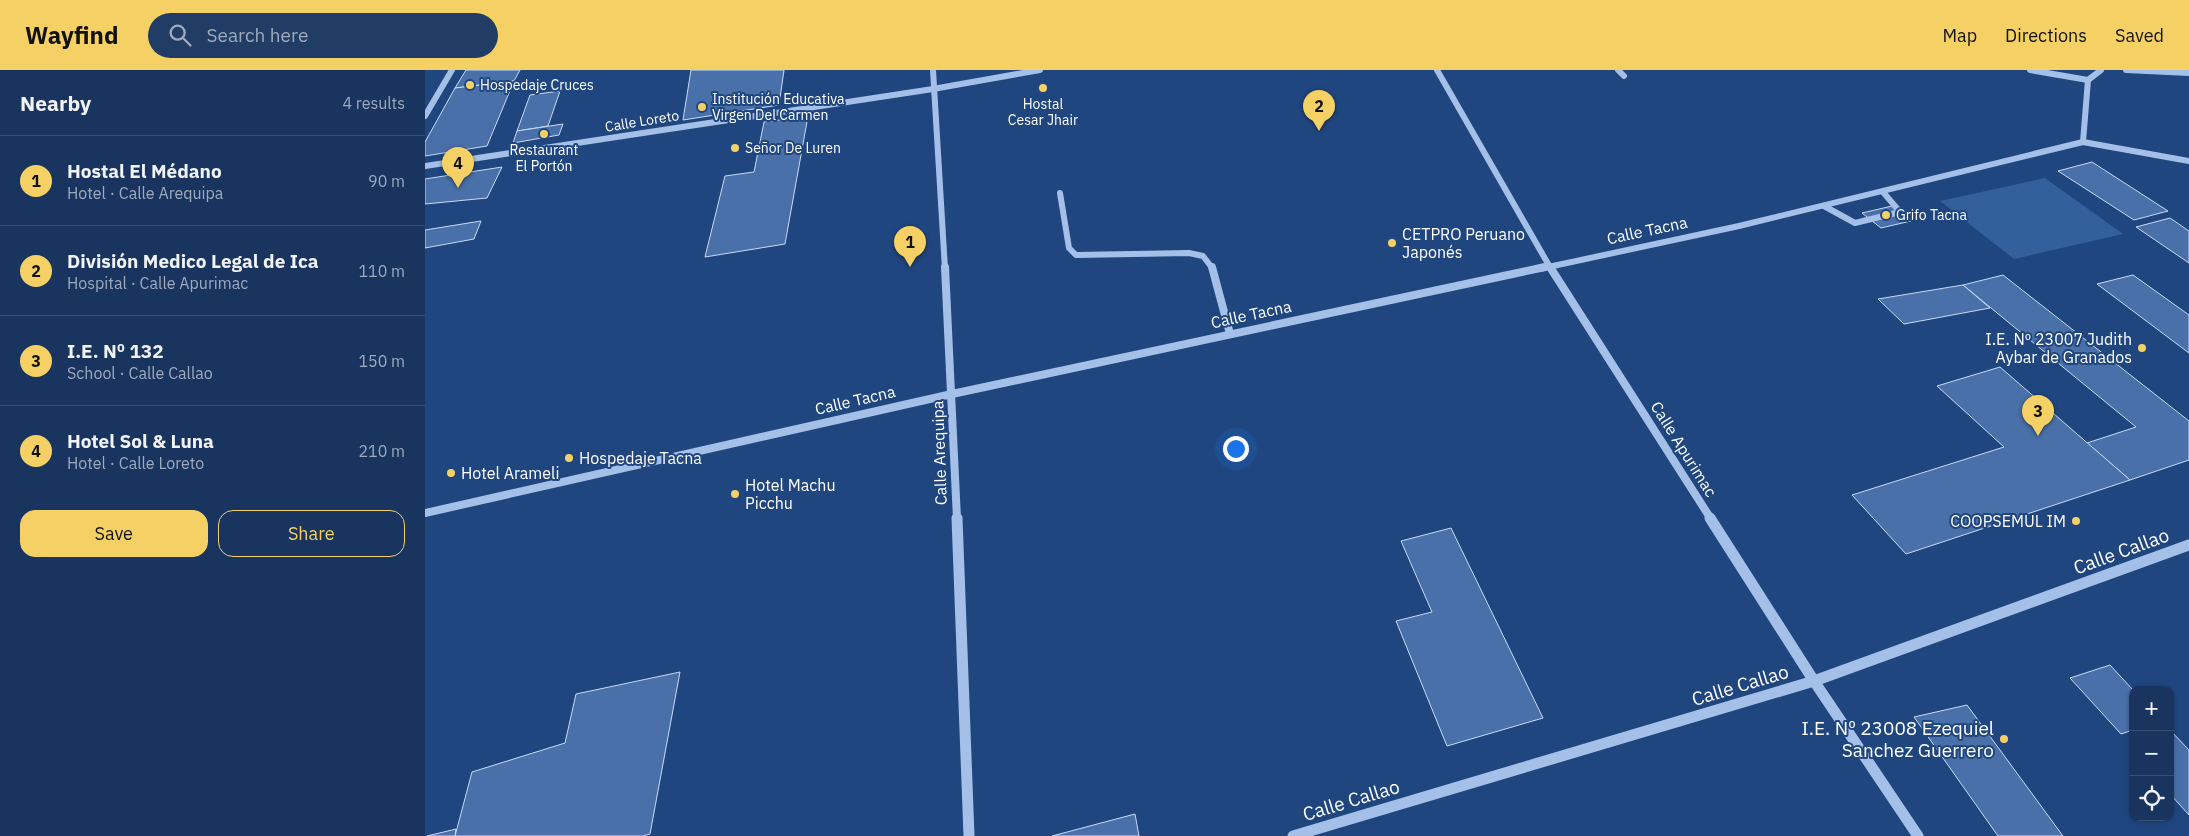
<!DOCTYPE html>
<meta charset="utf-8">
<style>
:root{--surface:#18345f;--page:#213c65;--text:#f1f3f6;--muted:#9faabd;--line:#364f74;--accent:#f5d165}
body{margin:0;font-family:"IBM Plex Sans",sans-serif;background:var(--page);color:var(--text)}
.controls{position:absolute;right:15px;bottom:15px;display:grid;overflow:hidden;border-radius:10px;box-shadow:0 1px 4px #0004}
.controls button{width:45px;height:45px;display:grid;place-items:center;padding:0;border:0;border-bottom:1px solid var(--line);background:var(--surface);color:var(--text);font:25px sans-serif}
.you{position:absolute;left:810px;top:378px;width:18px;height:18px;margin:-12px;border:4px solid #fff;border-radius:50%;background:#1a73e8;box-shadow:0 0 0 8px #1a73e833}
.badge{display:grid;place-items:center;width:32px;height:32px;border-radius:50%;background:var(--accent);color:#111;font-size:16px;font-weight:700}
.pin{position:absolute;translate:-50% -41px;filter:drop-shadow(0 1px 2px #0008)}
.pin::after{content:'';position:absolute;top:26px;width:18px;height:15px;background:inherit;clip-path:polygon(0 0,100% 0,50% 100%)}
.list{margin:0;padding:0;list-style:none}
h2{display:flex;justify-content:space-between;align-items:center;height:65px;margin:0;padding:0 20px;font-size:21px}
h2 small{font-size:16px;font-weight:400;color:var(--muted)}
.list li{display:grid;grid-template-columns:32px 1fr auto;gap:15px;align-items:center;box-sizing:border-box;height:90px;padding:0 20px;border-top:1px solid var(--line)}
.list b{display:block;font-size:19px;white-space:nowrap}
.list p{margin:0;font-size:16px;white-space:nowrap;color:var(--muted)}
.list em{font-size:16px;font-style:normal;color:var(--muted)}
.actions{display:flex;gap:10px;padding:15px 20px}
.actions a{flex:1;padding:11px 0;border:1px solid var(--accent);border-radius:15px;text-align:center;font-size:18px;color:var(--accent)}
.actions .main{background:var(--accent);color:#111}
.icon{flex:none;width:28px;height:28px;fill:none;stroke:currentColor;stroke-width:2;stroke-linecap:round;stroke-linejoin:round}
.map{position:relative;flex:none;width:1764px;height:766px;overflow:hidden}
header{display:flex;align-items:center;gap:30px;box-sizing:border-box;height:70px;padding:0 25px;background:var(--accent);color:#111}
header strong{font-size:24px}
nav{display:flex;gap:28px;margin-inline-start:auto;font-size:18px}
.search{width:350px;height:45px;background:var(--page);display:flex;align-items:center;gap:12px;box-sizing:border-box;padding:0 18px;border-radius:28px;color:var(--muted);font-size:19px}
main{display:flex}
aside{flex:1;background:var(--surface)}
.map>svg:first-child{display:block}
</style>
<header>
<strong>Wayfind</strong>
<div class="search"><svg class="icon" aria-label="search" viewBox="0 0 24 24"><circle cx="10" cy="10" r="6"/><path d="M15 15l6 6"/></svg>Search here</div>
<nav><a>Map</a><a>Directions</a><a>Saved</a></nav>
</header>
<main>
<aside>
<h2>Nearby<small>4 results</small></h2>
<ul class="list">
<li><span class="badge">1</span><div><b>Hostal El Médano</b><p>Hotel · Calle Arequipa</p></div><em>90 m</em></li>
<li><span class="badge">2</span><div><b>División Medico Legal de Ica</b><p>Hospital · Calle Apurimac</p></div><em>110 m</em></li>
<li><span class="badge">3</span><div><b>I.E. Nº 132</b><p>School · Calle Callao</p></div><em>150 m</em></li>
<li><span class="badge">4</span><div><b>Hotel Sol &amp; Luna</b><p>Hotel · Calle Loreto</p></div><em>210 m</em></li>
</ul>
<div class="actions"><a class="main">Save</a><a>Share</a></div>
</aside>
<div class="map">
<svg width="1764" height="766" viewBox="0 0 1764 766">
<rect width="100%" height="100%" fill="#20467f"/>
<polygon fill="#335f9d" points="1620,108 1698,164 1589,189 1515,131"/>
<g fill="#4970a9" stroke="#c8dbf6">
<polygon points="41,0 95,0 89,11 30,18"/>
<polygon points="266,0 359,0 354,35 258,50"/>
<polygon points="89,11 62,76 0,86 0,72 30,18"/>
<polygon points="135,21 123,56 92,61 105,25"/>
<polygon points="383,46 360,174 280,187 300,106 329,102 339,52"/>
<polygon points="138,54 134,65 88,73 92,61"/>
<polygon points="1667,92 1743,141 1709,150 1633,101"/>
<polygon points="77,97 62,128 0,134 0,109"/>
<polygon points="1467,136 1486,151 1456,158 1437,143"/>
<polygon points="1745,148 1764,161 1764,193 1711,157"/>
<polygon points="56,151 49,169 0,178 0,160"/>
<polygon points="1578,205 1764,351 1764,390 1705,410 1662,373 1711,357 1538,215"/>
<polygon points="1708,205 1764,245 1764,283 1672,214"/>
<polygon points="1538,215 1565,238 1479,254 1453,229"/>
<polygon points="1575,297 1705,410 1481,484 1427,425 1579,377 1512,316"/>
<polygon points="1026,458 1118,648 1022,676 971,551 1007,542 976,471"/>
<polygon points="1685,595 1708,620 1708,660 1696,664 1645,608"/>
<polygon points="255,602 225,764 218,766 30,766 47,702 140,673 151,624"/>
<polygon points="1542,635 1638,766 1573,766 1489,647"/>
<polygon points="1745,660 1764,680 1764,745 1745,724"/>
<polygon points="710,744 714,766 627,766"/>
<polygon points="31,759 30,766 2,766"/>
</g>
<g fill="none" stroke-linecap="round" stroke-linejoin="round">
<g stroke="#a5c0e8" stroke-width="6">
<polyline points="508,0 520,199"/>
<polyline points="1012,0 1126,199"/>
<polyline points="1193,0 1199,6"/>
<polyline points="1605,0 1663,10"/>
<polyline points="1701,0 1764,3"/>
<polyline points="0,46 27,0"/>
<polyline points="1658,72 1663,10 1676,0"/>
<polyline points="0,96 508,19 615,0"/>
<polyline points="635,123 644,178 651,185 764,183 778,186 788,199"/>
<polyline points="1399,136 1430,153 1475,142 1458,122"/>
<polyline points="1114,199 1314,156 1658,72 1764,91"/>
</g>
<g stroke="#a5c0e8" stroke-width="8">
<polyline points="520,197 532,449"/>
<polyline points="787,197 805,264"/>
<polyline points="1125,197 1286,449"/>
<polyline points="0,443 527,324 1120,197"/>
</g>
<g stroke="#a5c0e8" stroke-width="11">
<polyline points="532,448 544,766"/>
<polyline points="1285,448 1389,611 1493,766"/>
<polyline points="868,766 1389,611 1764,475"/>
</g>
</g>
<g fill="#f5d165" stroke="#20467f" stroke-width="2">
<circle cx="45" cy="15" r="5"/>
<circle cx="618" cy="18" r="5"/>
<circle cx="277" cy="37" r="5"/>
<circle cx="119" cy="64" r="5"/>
<circle cx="310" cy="78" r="5"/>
<circle cx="1461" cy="145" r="5"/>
<circle cx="967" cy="173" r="5"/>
<circle cx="1717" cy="278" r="5"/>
<circle cx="144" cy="388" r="5"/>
<circle cx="26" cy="403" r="5"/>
<circle cx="310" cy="424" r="5"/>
<circle cx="1651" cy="451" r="5"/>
<circle cx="1579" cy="669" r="5"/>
</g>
<g text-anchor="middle" stroke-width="4" stroke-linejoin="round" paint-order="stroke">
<g font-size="14" fill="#fff" stroke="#20467f" text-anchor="start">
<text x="55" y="20">Hospedaje Cruces</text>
<text x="287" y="34">Institución Educativa<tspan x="287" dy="16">Virgen Del Carmen</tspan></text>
<text x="618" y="39" text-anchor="middle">Hostal<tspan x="618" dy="16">Cesar Jhair</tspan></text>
<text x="320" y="83">Señor De Luren</text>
<text x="119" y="85" text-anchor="middle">Restaurant<tspan x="119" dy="16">El Portón</tspan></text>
<text x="1471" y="150">Grifo Tacna</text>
</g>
<g font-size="14" fill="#fff" stroke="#20467f">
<text transform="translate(217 51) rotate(-9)" y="5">Calle Loreto</text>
</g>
<g font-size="16" fill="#fff" stroke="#20467f">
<text transform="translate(1222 160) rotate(-12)" y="6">Calle Tacna</text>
<text transform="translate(826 244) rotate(-12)" y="6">Calle Tacna</text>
<text transform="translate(430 330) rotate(-13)" y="6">Calle Tacna</text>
<text transform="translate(1259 379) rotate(58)" y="6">Calle Apurimac</text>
<text transform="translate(514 383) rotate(-92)" y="6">Calle Arequipa</text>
</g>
<g font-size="16" fill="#fff" stroke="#20467f" text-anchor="start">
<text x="977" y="170">CETPRO Peruano<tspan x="977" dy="18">Japonés</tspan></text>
<text x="1707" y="275" text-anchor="end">I.E. Nº 23007 Judith<tspan x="1707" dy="18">Aybar de Granados</tspan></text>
<text x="154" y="394">Hospedaje Tacna</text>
<text x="36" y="409">Hotel Arameli</text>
<text x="320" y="421">Hotel Machu<tspan x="320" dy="18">Picchu</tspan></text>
<text x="1641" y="457" text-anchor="end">COOPSEMUL IM</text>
</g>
<g font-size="19" fill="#fff" stroke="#20467f">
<text transform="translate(1696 481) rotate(-20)" y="7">Calle Callao</text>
<text transform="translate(1315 615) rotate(-17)" y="7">Calle Callao</text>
<text transform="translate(926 730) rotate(-17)" y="7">Calle Callao</text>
</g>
<g font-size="19" fill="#fff" stroke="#20467f" text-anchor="end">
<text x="1569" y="665">I.E. Nº 23008 Ezequiel<tspan x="1569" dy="22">Sanchez Guerrero</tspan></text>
</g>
</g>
</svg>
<div class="controls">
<button>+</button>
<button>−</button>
<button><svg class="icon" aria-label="locate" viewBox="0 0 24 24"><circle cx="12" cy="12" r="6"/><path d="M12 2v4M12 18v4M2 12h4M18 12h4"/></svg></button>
</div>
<div class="you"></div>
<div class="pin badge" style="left:485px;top:197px">1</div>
<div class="pin badge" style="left:894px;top:61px">2</div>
<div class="pin badge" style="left:1613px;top:366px">3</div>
<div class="pin badge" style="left:33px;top:118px">4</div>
</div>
</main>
